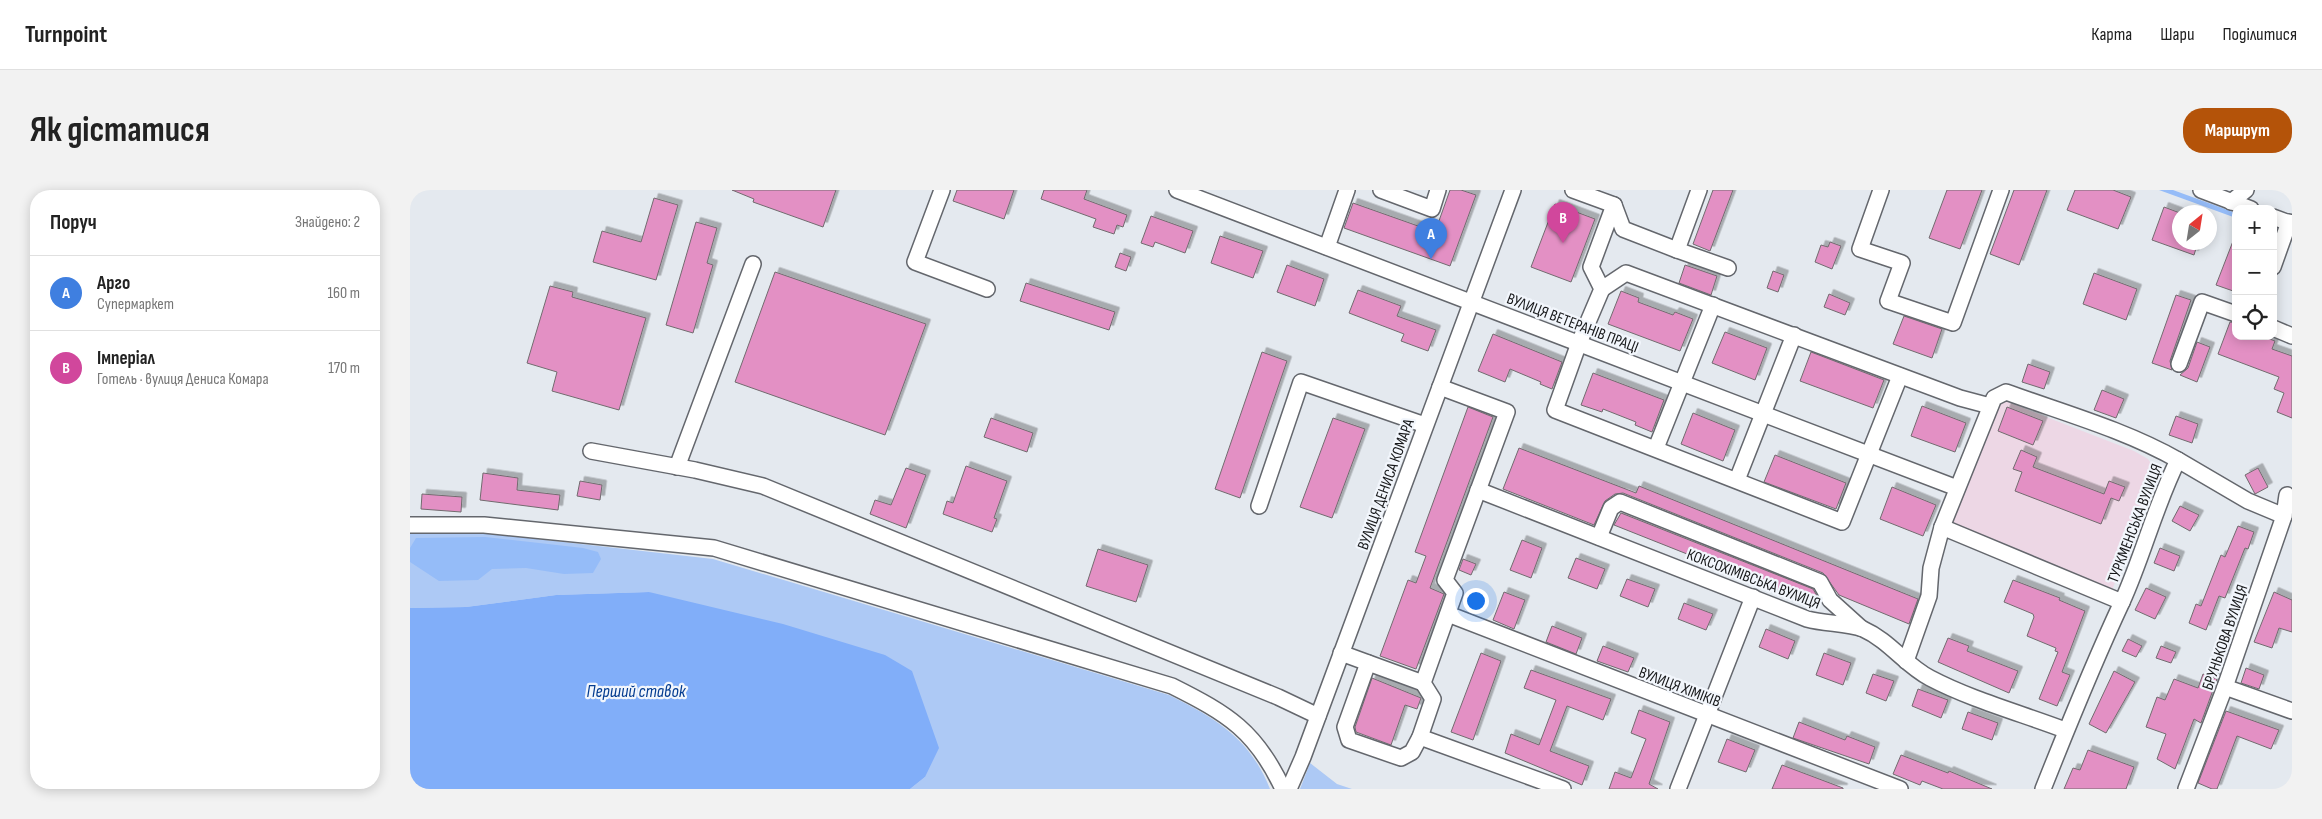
<!DOCTYPE html>
<html lang="uk">
<meta charset="utf-8">
<style>
:root{--surface:#fff;--page:#f2f2f2;--text:#222;--muted:#767676;--line:#e0e0e0;--accent:#b45309}
body{margin:0;font-family:"Sofia Sans Condensed",sans-serif;background:var(--page);color:var(--text)}
.controls{position:absolute;right:15px;top:15px;display:grid;overflow:hidden;border-radius:10px;box-shadow:0 2px 12px #0003}
.controls button{width:45px;height:45px;display:grid;place-items:center;padding:0;border:0;border-bottom:1px solid var(--line);background:var(--surface);color:var(--text);font:25px sans-serif}
.compass{position:absolute;left:1762px;top:15px;width:45px;height:45px;border-radius:50%;background:var(--surface);box-shadow:0 2px 12px #0003;rotate:30deg}
.you{position:absolute;left:1065px;top:410px;width:18px;height:18px;margin:-12px;border:4px solid #fff;border-radius:50%;background:#1a73e8;box-shadow:0 0 0 8px #1a73e833}
.badge{display:grid;place-items:center;width:32px;height:32px;border-radius:50%;background:var(--accent);color:#fff;font-size:16px;font-weight:700}
.pin{position:absolute;translate:-50% -41px;filter:drop-shadow(0 1px 2px #0008)}
.pin::after{content:'';position:absolute;top:26px;width:18px;height:15px;background:inherit;clip-path:polygon(0 0,100% 0,50% 100%)}
.list{margin:0;padding:0;list-style:none}
h2{display:flex;justify-content:space-between;align-items:center;height:65px;margin:0;padding:0 20px;font-size:21px}
h2 small{font-size:16px;font-weight:400;color:var(--muted)}
.list li{display:grid;grid-template-columns:32px 1fr auto;gap:15px;align-items:center;box-sizing:border-box;height:75px;padding:0 20px;border-top:1px solid var(--line)}
.list b{display:block;font-size:19px;white-space:nowrap}
.list p{margin:0;font-size:16px;white-space:nowrap;color:var(--muted)}
.list em{font-size:16px;font-style:normal;color:var(--muted)}
.icon{flex:none;width:28px;height:28px;fill:none;stroke:currentColor;stroke-width:2;stroke-linecap:round;stroke-linejoin:round}
.map{position:relative;flex:none;width:1882px;height:599px;overflow:hidden;border-radius:20px}
header{display:flex;align-items:center;gap:30px;box-sizing:border-box;height:70px;padding:0 25px;background:var(--surface);border-bottom:1px solid var(--line)}
header strong{font-size:24px}
nav{display:flex;gap:28px;margin-inline-start:auto;font-size:18px}
.intro{display:flex;align-items:center;justify-content:space-between;box-sizing:border-box;height:120px;padding:0 30px}
h1{margin:0;font-size:35px}
.button{padding:12px 22px;border-radius:20px;background:var(--accent);color:#fff;font-size:18px;font-weight:700}
main{display:flex;gap:30px;padding:0 30px}
aside{flex:1;background:var(--surface);border-radius:20px;box-shadow:0 2px 12px #0003}
.map>svg:first-child{display:block}
</style>
<header>
<strong>Turnpoint</strong>
<nav><a>Карта</a><a>Шари</a><a>Поділитися</a></nav>
</header>
<div class="intro"><h1>Як дістатися</h1><a class="button">Маршрут</a></div>
<main>
<aside>
<h2>Поруч<small>Знайдено: 2</small></h2>
<ul class="list">
<li><span class="badge" style="background:#3f7fe0">A</span><div><b>Арго</b><p>Супермаркет</p></div><em>160 m</em></li>
<li><span class="badge" style="background:#d1479c">B</span><div><b>Імперіал</b><p>Готель · вулиця Дениса Комара</p></div><em>170 m</em></li>
</ul>
</aside>
<div class="map">
<svg width="1882" height="599" viewBox="0 0 1882 599">
<defs>
<filter id="shadow"><feDropShadow dx="4.5" dy="-4.5" stdDeviation="0" flood-color="#0004"/></filter>
</defs>
<rect width="100%" height="100%" fill="#e4e9ef"/>
<polygon fill="#edd7e5" points="1592,210 1724,261 1738,269 1745,279 1745,293 1740,310 1701,402 1541,335"/>
<g fill="#adc9f5">
<path d="M0,342l74,1 229,26 456,136c46,23 81,43 101,94h-360l15,-12 -276,-185 -93,3 -90,12 -56,1z"/>
<polygon points="900,573 927,594 942,599 890,599"/>
</g>
<g fill="#95bcf8">
<polygon points="1749,0 1763,0 1826,23 1826,28"/>
<polygon points="75,347 173,358 188,362 191,369 183,383 154,384 116,378 82,379 68,390 29,391 0,372 0,358 6,348"/>
</g>
<polygon fill="#81aef9" points="239,402 373,434 475,465 502,481 529,558 515,587 500,599 0,599 0,418 56,417 146,405"/>
<g fill="#e390c4" stroke="#726b6f" filter="url(#shadow)">
<polygon points="322,0 426,0 413,37 343,12 344,9"/>
<polygon points="547,0 604,0 594,29 543,11"/>
<polygon points="634,0 677,0 674,9 717,25 713,37 707,35 704,44 683,37 686,29 631,9"/>
<polygon points="1040,0 1051,0 1066,5 1040,76 934,38 943,13 1025,42"/>
<polygon points="1303,0 1323,0 1300,61 1283,54"/>
<polygon points="1537,0 1572,0 1550,59 1519,48"/>
<polygon points="1604,0 1637,0 1609,75 1580,64"/>
<polygon points="1665,0 1703,0 1721,7 1708,39 1657,20"/>
<polygon points="244,8 268,15 246,90 183,72 192,41 231,52"/>
<polygon points="1145,14 1185,29 1161,92 1121,77"/>
<polygon points="1754,17 1770,23 1770,52 1788,52 1784,65 1742,50"/>
<polygon points="741,26 783,41 775,63 745,52 743,57 731,53"/>
<polygon points="286,32 307,38 297,73 303,75 283,143 256,135"/>
<polygon points="810,46 853,61 843,88 801,73"/>
<polygon points="1825,46 1826,46 1826,102 1806,95"/>
<polygon points="1420,52 1431,56 1422,79 1405,72 1411,55 1418,57"/>
<polygon points="710,63 721,67 716,81 705,77"/>
<polygon points="877,75 914,89 905,116 867,102"/>
<polygon points="1275,75 1307,86 1301,105 1269,93"/>
<polygon points="1363,81 1374,85 1368,102 1357,98"/>
<polygon points="365,82 516,134 475,245 325,192"/>
<polygon points="1684,83 1727,99 1716,130 1673,114"/>
<polygon points="616,93 705,122 699,140 610,111"/>
<polygon points="140,96 163,102 162,107 236,128 209,220 142,201 147,182 117,173"/>
<polygon points="948,100 991,116 987,126 1026,140 1018,161 991,151 994,144 939,123"/>
<polygon points="1211,101 1229,108 1228,112 1263,125 1265,122 1283,129 1270,161 1198,134"/>
<polygon points="1419,104 1440,113 1435,125 1414,117"/>
<polygon points="1766,105 1781,110 1760,171 1762,180 1742,173"/>
<polygon points="1494,126 1532,139 1522,168 1483,154"/>
<polygon points="1820,132 1826,133 1826,146 1852,146 1865,151 1862,159 1882,166 1882,228 1867,222 1874,203 1864,199 1869,187 1808,164"/>
<polygon points="1315,142 1357,158 1345,190 1302,173"/>
<polygon points="1083,144 1152,172 1142,199 1130,194 1131,192 1100,179 1095,192 1068,181"/>
<polygon points="1787,152 1800,157 1787,192 1770,185 1778,178"/>
<polygon points="852,162 877,171 830,308 805,299"/>
<polygon points="1401,162 1474,190 1463,218 1390,191"/>
<polygon points="1618,174 1640,182 1634,199 1612,192"/>
<polygon points="1183,183 1254,210 1242,242 1225,235 1226,232 1193,219 1192,222 1171,215"/>
<polygon points="1692,200 1714,209 1706,228 1684,220"/>
<polygon points="1512,216 1556,233 1545,262 1501,246"/>
<polygon points="1058,217 1083,227 1020,398 1034,404 1006,479 970,466 998,390 1006,393 1016,366 1005,362"/>
<polygon points="1597,217 1633,231 1623,255 1588,241"/>
<polygon points="1283,223 1325,240 1313,271 1271,254"/>
<polygon points="1766,226 1788,234 1782,253 1759,245"/>
<polygon points="581,228 623,243 617,262 574,247"/>
<polygon points="923,228 955,239 922,328 890,317"/>
<polygon points="1109,258 1226,303 1229,296 1508,409 1499,434 1429,405 1413,383 1213,303 1205,304 1195,311 1184,335 1093,299"/>
<polygon points="1611,260 1627,267 1623,277 1694,304 1699,291 1715,297 1709,311 1701,308 1691,334 1605,301 1612,282 1603,279"/>
<polygon points="1365,265 1436,293 1426,319 1354,292"/>
<polygon points="556,276 597,291 584,328 587,329 582,342 533,324 537,311 543,313"/>
<polygon points="496,278 516,285 496,338 460,324 465,310 481,315"/>
<polygon points="1848,278 1858,297 1845,304 1835,285"/>
<polygon points="73,283 108,288 107,300 150,305 148,320 70,310"/>
<polygon points="170,291 192,295 190,310 167,306"/>
<polygon points="1482,297 1526,315 1513,346 1470,329"/>
<polygon points="12,304 52,307 51,322 11,319"/>
<polygon points="1770,316 1789,325 1780,341 1762,331"/>
<polygon points="1211,323 1403,399 1410,411 1408,416 1204,335"/>
<polygon points="1828,336 1844,342 1838,359 1835,358 1815,408 1809,406 1796,440 1779,433 1786,414 1791,416 1811,365 1815,367"/>
<polygon points="1112,350 1132,358 1121,388 1100,380"/>
<polygon points="1750,358 1770,366 1764,381 1744,373"/>
<polygon points="688,359 738,375 726,412 676,396"/>
<polygon points="1166,368 1195,379 1187,399 1158,388"/>
<polygon points="1053,369 1066,374 1061,385 1049,380"/>
<polygon points="1217,389 1245,399 1238,417 1210,406"/>
<polygon points="1603,390 1650,408 1649,410 1675,421 1652,482 1660,485 1647,516 1629,509 1648,462 1645,461 1646,458 1617,446 1624,427 1623,424 1594,412"/>
<polygon points="1736,398 1756,407 1745,429 1725,420"/>
<polygon points="1094,402 1115,410 1104,439 1083,430"/>
<polygon points="1864,402 1882,410 1882,442 1869,438 1862,458 1844,452"/>
<polygon points="1274,413 1303,424 1296,440 1268,429"/>
<polygon points="1142,436 1172,448 1166,464 1136,452"/>
<polygon points="1356,439 1385,451 1378,469 1349,457"/>
<polygon points="1538,448 1559,456 1557,461 1608,481 1599,503 1528,472"/>
<polygon points="1718,449 1732,456 1726,467 1712,461"/>
<polygon points="1193,456 1224,468 1218,482 1187,471"/>
<polygon points="1751,456 1766,462 1761,473 1746,468"/>
<polygon points="1071,463 1091,471 1063,550 1041,542"/>
<polygon points="1414,463 1441,473 1433,495 1406,485"/>
<polygon points="1836,478 1854,485 1849,499 1831,493"/>
<polygon points="1121,480 1201,509 1193,530 1157,516 1140,561 1179,576 1172,595 1095,563 1101,544 1129,555 1146,510 1114,498"/>
<polygon points="1704,481 1725,492 1696,543 1679,534"/>
<polygon points="1463,484 1484,491 1476,511 1456,503"/>
<polygon points="1793,484 1807,489 1791,533 1784,529 1765,579 1747,569 1756,544 1736,537 1747,507 1755,510 1764,489 1788,498"/>
<polygon points="962,488 1011,508 1007,519 995,515 981,555 946,542 945,537"/>
<polygon points="1508,499 1538,510 1531,528 1502,516"/>
<polygon points="1229,520 1260,532 1239,594 1248,599 1199,599 1205,582 1221,588 1236,549 1221,543"/>
<polygon points="1816,521 1869,540 1861,559 1827,546 1807,599 1802,599 1788,593"/>
<polygon points="1558,522 1588,533 1582,550 1552,539"/>
<polygon points="1389,532 1435,550 1437,546 1465,557 1459,574 1383,548"/>
<polygon points="1317,549 1345,560 1336,582 1308,572"/>
<polygon points="1678,560 1724,577 1716,599 1654,599 1663,578 1670,580"/>
<polygon points="1491,565 1538,583 1539,581 1582,599 1533,599 1512,591 1510,595 1483,584"/>
<polygon points="1372,575 1433,598 1433,599 1362,599"/>
</g>
<g fill="none" stroke-linecap="round" stroke-linejoin="round">
<defs>
<g id="minor">
<polyline points="532,0 505,72 577,99"/>
<polyline points="767,0 1547,298"/>
<polyline points="971,0 1022,19 1028,0"/>
<polyline points="1163,0 1204,15 1213,39 1267,60"/>
<polyline points="1289,0 1267,60 1318,78"/>
<polyline points="1471,0 1450,59 1492,73 1478,111 1543,133 1591,0"/>
<polyline points="1791,0 1841,19"/>
<polyline points="1821,12 1836,0"/>
<polyline points="1204,15 1181,77 1192,99 1169,153 1145,220 1432,332 1490,186"/>
<polyline points="1863,27 1882,34"/>
<polyline points="917,57 937,0"/>
<polyline points="1863,77 1879,32"/>
<polyline points="1192,99 1216,83 1550,208 1580,216"/>
<polyline points="1863,138 1882,146"/>
<polyline points="1769,174 1792,112 1826,124"/>
<polyline points="1246,258 1303,115"/>
<polyline points="181,261 285,280 353,296 868,507 908,526"/>
<polyline points="1768,270 1838,311 1874,326"/>
<polyline points="267,277 343,74"/>
<polyline points="1327,290 1384,145"/>
<path d="M1068,300l329,129c18,5 41,4 56,10 27,12 42,36 67,49 42,22 90,35 135,52"/>
<polyline points="849,316 891,192 1015,235"/>
<path d="M0,335h74l230,23 458,138c56,28 84,45 111,103"/>
<polyline points="1532,337 1712,412"/>
<polyline points="1189,347 1201,318 1210,312 1410,392 1420,410 1451,438"/>
<polyline points="1038,424 1490,599"/>
<polyline points="931,463 1013,493"/>
<path d="M1496,471l23,-65 2,-28 11,-41 52,-129 12,-6c58,21 119,38 172,68 -23,46 -35,96 -56,142 -29,62 -54,124 -79,187"/>
<polyline points="958,473 935,537 939,550 991,568 1002,562 1010,547 1023,509 1013,493 1045,403 1035,390 1097,222 1030,197"/>
<polyline points="1815,497 1882,521"/>
<polyline points="1010,547 1153,599"/>
<polyline points="879,599 893,567 1103,0"/>
<polyline points="1268,599 1343,407"/>
<polyline points="1776,599 1815,497 1874,326 1877,305"/>
</g>
</defs>
<use href="#minor" stroke="#64676d" stroke-width="18"/>
<use href="#minor" stroke="#fff" stroke-width="15"/>
</g>
<g text-anchor="middle" stroke-width="4.5" stroke-linejoin="round" paint-order="stroke">
<g font-size="16" fill="#17181a" stroke="#f2f6fc">
<text transform="translate(1163 132) rotate(21)" y="6">ВУЛИЦЯ ВЕТЕРАНІВ ПРАЦІ</text>
<text transform="translate(975 294) rotate(-70)" y="6">ВУЛИЦЯ ДЕНИСА КОМАРА</text>
<text transform="translate(1724 333) rotate(-69)" y="6">ТУРКМЕНСЬКА ВУЛИЦЯ</text>
<text transform="translate(1344 388) rotate(21)" y="6">КОКСОХІМІВСЬКА ВУЛИЦЯ</text>
<text transform="translate(1814 447) rotate(-71)" y="6">БРУНЬКОВА ВУЛИЦЯ</text>
<text transform="translate(1270 496) rotate(21)" y="6">ВУЛИЦЯ ХІМІКІВ</text>
</g>
<g font-size="18" font-style="italic" fill="#043c90" stroke="#f2f6fc">
<text x="226" y="507">Перший ставок</text>
</g>
</g>
</svg>
<div class="controls">
<button>+</button>
<button>−</button>
<button><svg class="icon" aria-label="locate" viewBox="0 0 24 24"><circle cx="12" cy="12" r="6"/><path d="M12 2v4M12 18v4M2 12h4M18 12h4"/></svg></button>
</div>
<svg class="compass" viewBox="-18 -18 36 36"><path d="M0-13l5 13h-10z" fill="#e53935"/><path d="M0 13l5-13h-10z" fill="#767676"/></svg>
<div class="you"></div>
<div class="pin badge" style="left:1021px;top:69px;background:#3f7fe0">A</div>
<div class="pin badge" style="left:1153px;top:53px;background:#d1479c">B</div>
</div>
</main>
